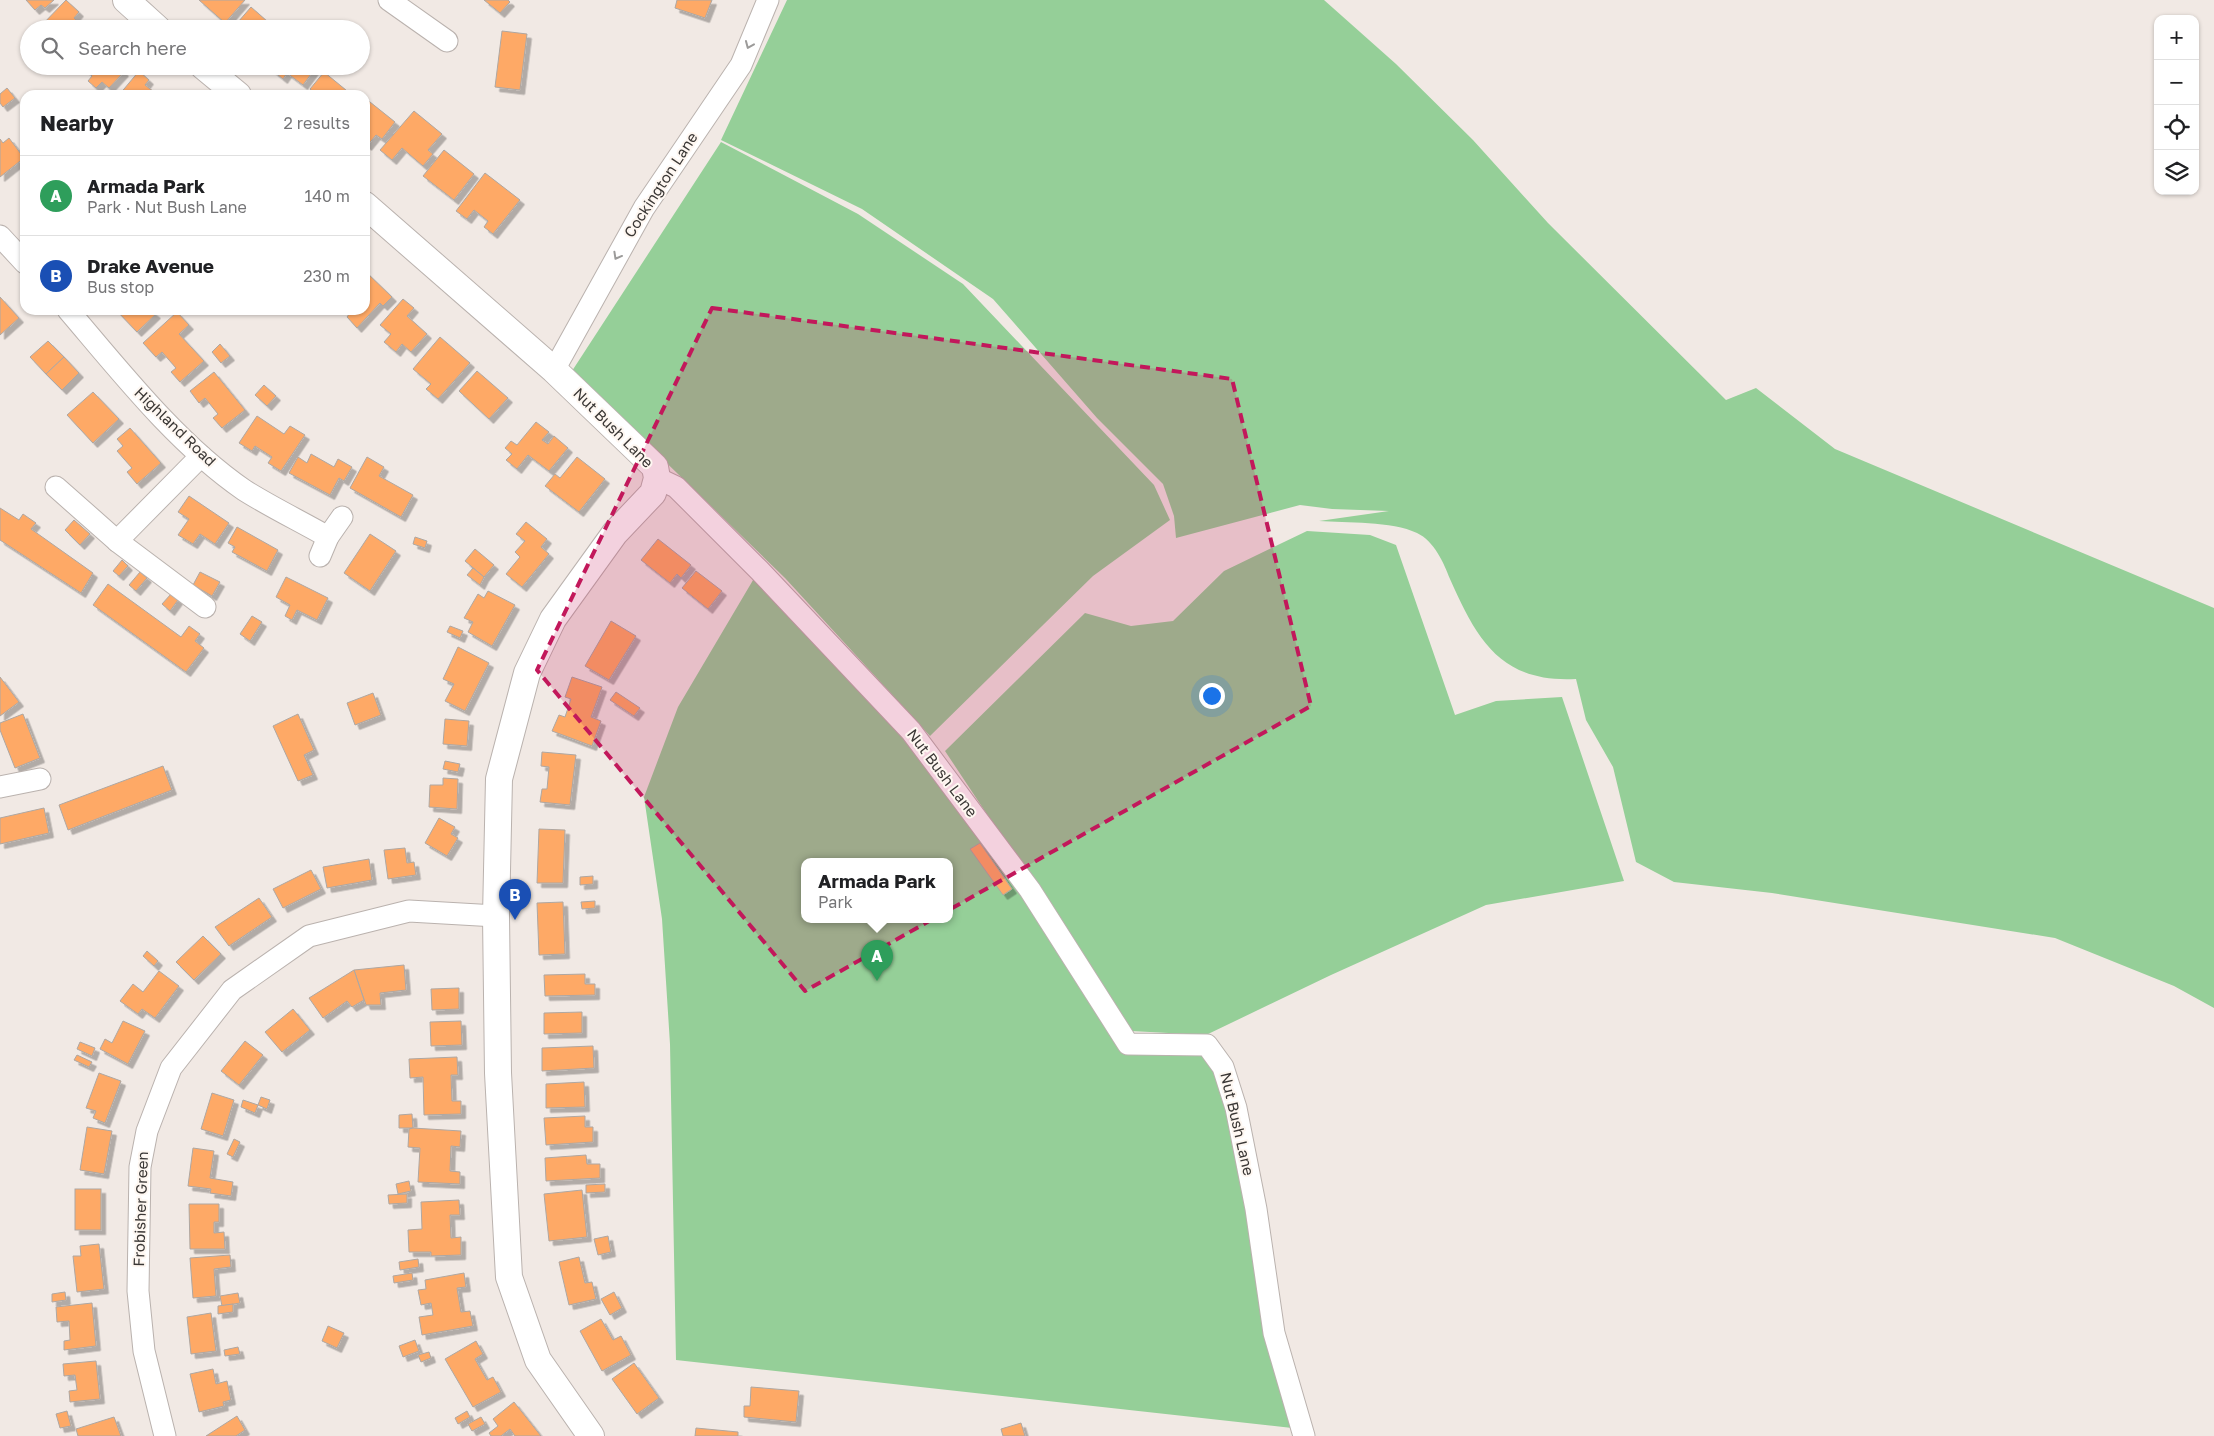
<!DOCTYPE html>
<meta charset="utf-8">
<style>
:root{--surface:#fff;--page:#f6f6f6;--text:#202124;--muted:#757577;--line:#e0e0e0;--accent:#b45309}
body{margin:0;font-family:"Golos Text",sans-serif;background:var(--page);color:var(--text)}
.controls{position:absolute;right:15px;top:15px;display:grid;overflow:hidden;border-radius:10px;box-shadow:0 1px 4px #0004}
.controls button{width:45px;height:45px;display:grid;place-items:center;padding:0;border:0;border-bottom:1px solid var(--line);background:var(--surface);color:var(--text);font:25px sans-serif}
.you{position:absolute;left:1211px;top:695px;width:18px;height:18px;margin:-12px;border:4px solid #fff;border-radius:50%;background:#1a73e8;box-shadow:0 0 0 8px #1a73e833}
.badge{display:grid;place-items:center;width:32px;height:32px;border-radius:50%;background:var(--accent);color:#fff;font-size:16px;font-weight:700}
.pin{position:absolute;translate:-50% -41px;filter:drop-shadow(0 1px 2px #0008)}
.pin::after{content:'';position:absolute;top:26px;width:18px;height:15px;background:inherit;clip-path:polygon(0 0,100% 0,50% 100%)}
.popup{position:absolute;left:801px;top:858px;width:152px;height:65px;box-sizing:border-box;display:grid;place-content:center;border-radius:10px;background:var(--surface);filter:drop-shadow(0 1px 4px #0005);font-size:16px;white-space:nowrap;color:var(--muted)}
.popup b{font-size:19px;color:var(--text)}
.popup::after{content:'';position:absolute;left:50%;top:100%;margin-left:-10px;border:10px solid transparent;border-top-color:var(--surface)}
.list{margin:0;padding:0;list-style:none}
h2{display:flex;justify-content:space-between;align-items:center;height:65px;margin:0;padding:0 20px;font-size:21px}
h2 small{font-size:16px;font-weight:400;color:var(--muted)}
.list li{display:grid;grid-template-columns:32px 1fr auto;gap:15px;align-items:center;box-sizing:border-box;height:80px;padding:0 20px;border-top:1px solid var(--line)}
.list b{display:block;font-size:19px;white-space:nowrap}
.list p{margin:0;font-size:16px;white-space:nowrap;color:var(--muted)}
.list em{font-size:16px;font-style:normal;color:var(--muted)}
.icon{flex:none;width:28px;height:28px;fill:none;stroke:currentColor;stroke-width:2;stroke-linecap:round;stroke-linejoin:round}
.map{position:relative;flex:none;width:2214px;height:1436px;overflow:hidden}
.search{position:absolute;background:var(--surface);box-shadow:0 1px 4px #0004;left:20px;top:20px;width:350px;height:55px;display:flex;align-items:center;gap:12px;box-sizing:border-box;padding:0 18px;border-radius:28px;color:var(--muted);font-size:19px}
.panel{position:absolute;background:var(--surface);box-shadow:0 1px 4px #0004;left:20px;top:90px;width:350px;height:225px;border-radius:15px}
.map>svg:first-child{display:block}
</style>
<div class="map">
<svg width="2214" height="1436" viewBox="0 0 2214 1436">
<defs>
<filter id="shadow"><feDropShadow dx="4.5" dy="4.5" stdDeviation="0" flood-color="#0004"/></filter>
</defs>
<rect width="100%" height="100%" fill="#f1e9e4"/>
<g fill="#95cf98" fill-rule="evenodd">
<path d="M787,0h537l72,64 77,76 75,83 178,177 30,-12 79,61 379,159v400l-40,-22 -119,-48 -283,-45 -98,-11 -38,-20 -23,-95 -27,-47 -10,-41c-75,4 -99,-39 -126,-100 -6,-16 -16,-38 -33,-46 -25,-12 -71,-10 -98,-12l70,-10 -57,-2 -32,-4 -124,33 -2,-22 -11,-32 -66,-66 -104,-119 -131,-90 -141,-69z"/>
<polygon points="721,142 858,214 963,284 1154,485 1170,520 1093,576 930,736 785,578 572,371"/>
<polygon points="1307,531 1370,535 1396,545 1455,715 1496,701 1562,697 1624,881 1486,905 1331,975 1206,1035 1131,1031 945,751 1085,613 1131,626 1173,621 1224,571"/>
<path d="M759,570l152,161 216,313 80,1 16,22 78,362 -625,-69 -6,-316 -8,-125 -18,-122 34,-90zM804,862h146v58h-146z"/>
</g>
<g fill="#fea966" stroke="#aea7a2" filter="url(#shadow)">
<polygon points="26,0 54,0 45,8 41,5 35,10"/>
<polygon points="66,0 79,12 74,18 85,29 42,29 40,27"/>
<polygon points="199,0 245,0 225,23"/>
<polygon points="484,0 508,0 510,2 500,13"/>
<polygon points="677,0 712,0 705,18 675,8"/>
<polygon points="251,7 276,29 232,29"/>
<polygon points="502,31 527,34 520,90 495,87"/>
<polygon points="81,66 119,66 124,72 109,88 102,82 96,88 88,81 92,76"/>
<polygon points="267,66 317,66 303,85 287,73 283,79"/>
<polygon points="139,71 149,80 145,85 158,95 119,95"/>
<polygon points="324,72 352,95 317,95 310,89"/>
<polygon points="7,88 15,98 3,107 0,103 0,94"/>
<polygon points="365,98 395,122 382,139 376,135 367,146 365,144"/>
<polygon points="414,111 442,134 428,150 433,154 423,166 402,148 392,160 380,150"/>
<polygon points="9,138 24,158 0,177 0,139 3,143"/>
<polygon points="444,150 474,174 454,200 423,176"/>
<polygon points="485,173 520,200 493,234 484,227 488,221 474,210 467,219 456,211"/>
<polygon points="365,271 392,297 383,306 380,303 357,328 347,317 352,310 365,310"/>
<polygon points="0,297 19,318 0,335"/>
<polygon points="403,299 414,308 407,316 427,334 411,352 402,344 396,352 384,342 391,334 380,325"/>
<polygon points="116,310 151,310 156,314 137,332"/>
<polygon points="177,312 189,325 179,334 204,361 180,382 171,372 176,368 162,352 156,357 143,343"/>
<polygon points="440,337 470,363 438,399 426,389 431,384 413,369"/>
<polygon points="48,341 64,357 46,374 30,357"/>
<polygon points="220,344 230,356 221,363 212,352"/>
<polygon points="64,357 79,373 62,390 46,374"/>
<polygon points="477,371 508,398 489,419 459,391"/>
<polygon points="214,372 245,410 222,428 213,418 218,414 205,398 199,403 190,391"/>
<polygon points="264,385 276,396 267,406 255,395"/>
<polygon points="93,392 119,419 93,443 67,415"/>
<polygon points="257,416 284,434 290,426 305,435 281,471 268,463 272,457 255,446 252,451 239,443"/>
<polygon points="536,422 549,432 542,440 548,444 554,436 568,448 549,471 528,455 517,469 506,460 512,454 505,448 511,441 517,445"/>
<polygon points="130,428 161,463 137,484 127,472 132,468 117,451 123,446 117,439"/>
<polygon points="311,454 334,467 338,459 352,467 344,481 339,478 330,495 289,473 298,457 307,463"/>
<polygon points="367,457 384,467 379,476 413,495 401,517 350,488"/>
<polygon points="577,457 605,479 579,512 545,486 555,474 560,478"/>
<polygon points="189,496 229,523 215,544 200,534 193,544 178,535 189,519 178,512"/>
<polygon points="0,508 19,520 23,514 36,523 31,529 93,573 81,593 0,540"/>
<polygon points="74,520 90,534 80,545 65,530"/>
<polygon points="526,522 547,539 541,547 549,554 522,587 506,574 520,557 515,552 525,541 516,534"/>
<polygon points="237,527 278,550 267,571 232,552 235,547 228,543"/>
<polygon points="370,534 396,551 370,591 344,573"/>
<polygon points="415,537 427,541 425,548 413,544"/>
<polygon points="658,539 691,565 681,578 677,574 670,583 641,560"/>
<polygon points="475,549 494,565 484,577 465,561"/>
<polygon points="122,560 128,566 119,576 113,571"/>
<polygon points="473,568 484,577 480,585 467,575"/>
<polygon points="696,571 722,591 708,609 682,588"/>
<polygon points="140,572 147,578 136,591 129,585"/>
<polygon points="200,572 220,582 212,596 193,585"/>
<polygon points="286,577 328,598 317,620 297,610 292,620 285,616 290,605 276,597"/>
<polygon points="108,584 181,637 189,626 200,634 195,641 204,648 186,672 93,605"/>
<polygon points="488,591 515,605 492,646 468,632 473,622 464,618 478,594 484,598"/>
<polygon points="171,594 178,600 170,611 162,604"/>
<polygon points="252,616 262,622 250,641 240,634"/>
<polygon points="611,621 636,636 609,680 585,666"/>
<polygon points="450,626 463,631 460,638 447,632"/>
<polygon points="458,647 489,663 465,711 445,701 454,684 443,679"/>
<polygon points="0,677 19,702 0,716"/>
<polygon points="572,677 602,687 591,717 601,721 592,746 552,731 559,715 565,717 571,699 565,697"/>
<polygon points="616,692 640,708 634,716 610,700"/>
<polygon points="373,693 381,715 355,725 347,703"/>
<polygon points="23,714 40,758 15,768 0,730 0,723"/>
<polygon points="298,714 314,750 304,755 313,775 298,781 273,726"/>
<polygon points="445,719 469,721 467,746 443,744"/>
<polygon points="542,752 576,755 570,805 540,802 542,789 547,789 549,767 541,766"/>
<polygon points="445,761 460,764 458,772 443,769"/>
<polygon points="163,766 172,790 68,830 59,805"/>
<polygon points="443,778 458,779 457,809 429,807 430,785 443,785"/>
<polygon points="44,808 49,833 0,844 0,818"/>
<polygon points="439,818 455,827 451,834 458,838 447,856 425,843"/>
<polygon points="539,829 565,830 563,883 537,883"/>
<polygon points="980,843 1012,889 1003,895 970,849"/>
<polygon points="405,848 407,863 414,862 416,875 388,879 384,850"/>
<polygon points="369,859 372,880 327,888 323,867"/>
<polygon points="311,870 321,889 283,908 273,889"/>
<polygon points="593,876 593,884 580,885 580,877"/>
<polygon points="259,898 272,917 229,946 215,927"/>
<polygon points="595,901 595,908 582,909 581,902"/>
<polygon points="563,902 565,954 539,955 537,903"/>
<polygon points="203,936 221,954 194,980 176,962"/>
<polygon points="147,951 158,961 154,966 143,956"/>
<polygon points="404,965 406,990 380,993 381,1005 366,1005 354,970"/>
<polygon points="354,970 364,1000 352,1007 347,1001 323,1018 309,998"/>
<polygon points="159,971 179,986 155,1018 142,1009 138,1014 120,1001 133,984 143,992"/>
<polygon points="585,974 585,984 595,984 595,995 545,996 544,975"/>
<polygon points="459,988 459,1009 432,1010 431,989"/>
<polygon points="293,1009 310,1030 282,1052 265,1032"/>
<polygon points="582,1012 582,1033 544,1034 544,1013"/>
<polygon points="123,1021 145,1031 128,1064 100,1049 105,1039 112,1043"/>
<polygon points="461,1021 462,1045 431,1046 430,1022"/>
<polygon points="245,1041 263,1055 239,1085 221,1071"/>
<polygon points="80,1042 95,1048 92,1056 77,1049"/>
<polygon points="593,1046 594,1068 542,1071 542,1048"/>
<polygon points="77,1055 92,1062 89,1067 74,1060"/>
<polygon points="457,1057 458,1075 451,1075 452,1101 461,1101 461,1114 424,1115 423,1077 410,1078 409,1059"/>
<polygon points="99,1073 121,1081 105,1123 93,1118 96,1111 86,1108"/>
<polygon points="584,1082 585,1107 546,1108 546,1084"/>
<polygon points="212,1093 234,1100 223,1136 201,1129"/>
<polygon points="261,1097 270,1100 267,1109 258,1105"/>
<polygon points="243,1100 258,1105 255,1113 241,1107"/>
<polygon points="412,1114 413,1128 399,1128 399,1115"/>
<polygon points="585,1116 585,1127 593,1127 593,1142 546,1145 544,1118"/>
<polygon points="87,1127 112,1131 104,1174 80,1170"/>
<polygon points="413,1128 461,1131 460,1147 451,1146 450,1171 460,1172 460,1184 418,1182 420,1148 408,1147 409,1129"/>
<polygon points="234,1139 240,1142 233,1157 227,1154"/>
<polygon points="193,1148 214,1151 210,1178 233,1182 231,1196 210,1193 211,1189 188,1186"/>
<polygon points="586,1155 587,1164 600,1164 600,1178 546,1181 545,1158"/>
<polygon points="409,1181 411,1191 398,1194 396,1184"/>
<polygon points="605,1184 605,1192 586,1193 586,1185"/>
<rect x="75" y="1189" width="26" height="41"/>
<polygon points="582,1190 587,1237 549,1241 544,1194"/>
<polygon points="407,1194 407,1203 389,1204 388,1195"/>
<polygon points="459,1200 460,1215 450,1215 451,1238 461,1237 461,1255 431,1256 431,1252 409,1252 408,1230 422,1229 421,1202"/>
<polygon points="189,1204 219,1204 219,1222 214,1222 214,1233 224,1232 225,1249 190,1249"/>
<polygon points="608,1236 611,1252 598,1255 594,1239"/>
<polygon points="99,1244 104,1289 77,1292 73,1256 81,1256 80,1246"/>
<polygon points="230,1255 231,1267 214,1269 216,1296 193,1298 190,1258"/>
<polygon points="579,1257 585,1283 592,1282 596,1299 569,1305 559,1262"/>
<polygon points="418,1259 419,1267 400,1270 399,1262"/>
<polygon points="412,1273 413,1280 394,1283 393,1276"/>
<polygon points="464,1273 466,1287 457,1288 461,1312 470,1311 473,1326 422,1335 419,1317 433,1315 431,1303 421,1305 418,1290 426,1289 425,1280"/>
<polygon points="65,1292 66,1300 52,1302 52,1294"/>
<polygon points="614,1292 622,1308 610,1315 601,1299"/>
<polygon points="238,1293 240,1303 222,1306 220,1296"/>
<polygon points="92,1303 96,1346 64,1350 64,1341 70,1340 69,1321 57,1322 56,1307"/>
<polygon points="233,1304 233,1312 218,1314 218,1306"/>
<polygon points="211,1313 216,1351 191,1354 187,1317"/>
<polygon points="601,1319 613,1340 621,1336 631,1355 602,1371 580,1331"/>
<polygon points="328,1326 344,1333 337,1348 322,1341"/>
<polygon points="415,1340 419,1351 403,1357 399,1346"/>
<polygon points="476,1341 483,1354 475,1359 487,1380 493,1377 501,1392 473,1407 445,1359"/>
<polygon points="238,1347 240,1354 225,1356 224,1350"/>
<polygon points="429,1352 431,1358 421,1362 418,1355"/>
<polygon points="96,1361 100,1399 70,1402 69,1391 77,1390 75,1375 64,1376 63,1364"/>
<polygon points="634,1363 659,1398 637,1414 612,1379"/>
<polygon points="213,1369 216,1384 227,1381 231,1400 223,1402 224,1406 199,1412 190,1374"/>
<polygon points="751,1387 799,1391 796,1422 744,1417 744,1406 750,1406"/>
<polygon points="514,1402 541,1436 515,1436 510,1429 501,1436 491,1436 489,1433 498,1426 493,1419"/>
<polygon points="67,1411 71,1426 60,1428 56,1414"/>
<polygon points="467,1411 470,1417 458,1424 455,1418"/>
<polygon points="237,1416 245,1430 236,1436 206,1436"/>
<polygon points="114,1417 121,1436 78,1436 76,1429"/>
<polygon points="481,1417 485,1424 472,1431 468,1424"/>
<polygon points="1021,1423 1025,1436 1003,1436 1001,1429"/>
<polygon points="696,1428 738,1432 738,1436 695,1436"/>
</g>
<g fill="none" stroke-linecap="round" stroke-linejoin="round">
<defs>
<g id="minor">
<polyline points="389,0 447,41"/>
<polyline points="0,236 25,263"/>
<path d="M68,310c52,61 109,134 176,180 27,17 56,31 84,47"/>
<polyline points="554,370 644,208 741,65 768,0"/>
<polyline points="657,478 676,487 759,570 911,731 1030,890 1128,1044 1207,1045 1223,1067 1236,1108 1256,1209 1274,1333 1304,1436"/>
<polyline points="56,487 117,541 205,607"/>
<polyline points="117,541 201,456"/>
<polyline points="320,556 328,537 342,517"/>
<polyline points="0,787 40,779"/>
<polyline points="165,1436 144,1351 138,1291 140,1167 147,1131 171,1068 232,990 309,936 409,911 496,916"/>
</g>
<g id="tertiary">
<polyline points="126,0 158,29"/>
<polyline points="203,66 238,95"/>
<polyline points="365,205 554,370 655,467 657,478 653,493 615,533 553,619 527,673 499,779 496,916 498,1073 509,1277 538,1360 591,1436"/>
</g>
</defs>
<use href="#minor" stroke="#bab2ae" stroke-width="23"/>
<use href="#tertiary" stroke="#bab2ae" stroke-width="28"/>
<use href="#minor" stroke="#fff" stroke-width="21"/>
<use href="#tertiary" stroke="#fff" stroke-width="26"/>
</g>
<defs><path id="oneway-chevron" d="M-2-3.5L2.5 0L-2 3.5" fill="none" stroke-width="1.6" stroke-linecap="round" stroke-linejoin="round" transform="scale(1.25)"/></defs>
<g stroke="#9c9b9a">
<use href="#oneway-chevron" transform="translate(749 45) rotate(113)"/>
<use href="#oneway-chevron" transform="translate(617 256) rotate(119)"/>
</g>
<path fill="#c2185b" fill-opacity="0.2" stroke="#c2185b" stroke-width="4" stroke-dasharray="10 6" stroke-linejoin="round" d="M712,308l520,71 79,327 -506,285 -268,-321z"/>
<g text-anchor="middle" stroke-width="4" stroke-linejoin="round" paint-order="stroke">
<g font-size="15" fill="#3a3735" stroke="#fef7f1">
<text transform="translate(661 185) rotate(-57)" y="5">Cockington Lane</text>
<text transform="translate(175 427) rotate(44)" y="5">Highland Road</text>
<text transform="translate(613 428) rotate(45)" y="5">Nut Bush Lane</text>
<text transform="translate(942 773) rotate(53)" y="5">Nut Bush Lane</text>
<text transform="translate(1237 1124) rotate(77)" y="5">Nut Bush Lane</text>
<text transform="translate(141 1209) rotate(-88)" y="5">Frobisher Green</text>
</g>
</g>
</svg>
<div class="controls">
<button>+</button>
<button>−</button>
<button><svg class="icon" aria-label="locate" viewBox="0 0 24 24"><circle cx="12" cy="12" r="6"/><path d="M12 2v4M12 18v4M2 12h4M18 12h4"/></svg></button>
<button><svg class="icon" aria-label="layers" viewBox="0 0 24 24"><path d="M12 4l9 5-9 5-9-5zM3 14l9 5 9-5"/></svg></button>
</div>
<div class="you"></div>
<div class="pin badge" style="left:877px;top:981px;background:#2e9e5b">A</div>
<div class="popup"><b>Armada Park</b>Park</div>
<div class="pin badge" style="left:515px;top:920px;background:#1a4fb4">B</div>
<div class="search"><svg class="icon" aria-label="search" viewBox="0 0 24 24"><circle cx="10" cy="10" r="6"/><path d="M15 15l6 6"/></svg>Search here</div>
<section class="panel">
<h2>Nearby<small>2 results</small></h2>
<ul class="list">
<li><span class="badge" style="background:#2e9e5b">A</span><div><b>Armada Park</b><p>Park · Nut Bush Lane</p></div><em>140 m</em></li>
<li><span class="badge" style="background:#1a4fb4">B</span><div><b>Drake Avenue</b><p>Bus stop</p></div><em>230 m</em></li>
</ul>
</section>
</div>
